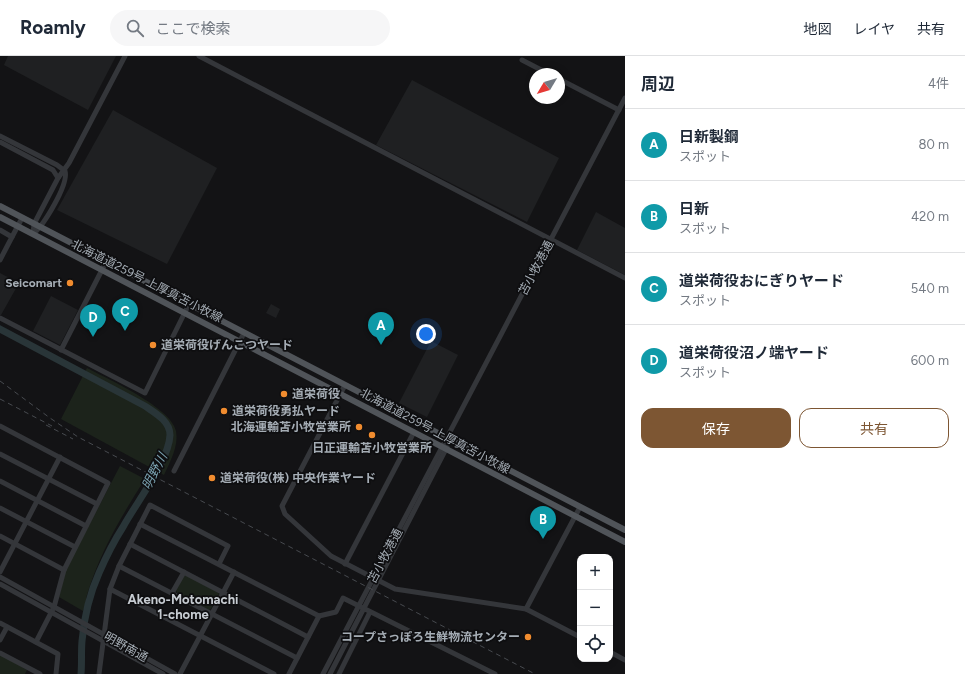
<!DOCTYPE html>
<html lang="ja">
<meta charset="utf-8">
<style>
:root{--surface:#fff;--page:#f6f6f7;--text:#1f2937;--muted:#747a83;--line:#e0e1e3;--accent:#7d5633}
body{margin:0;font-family:Figtree,"Noto Sans JP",sans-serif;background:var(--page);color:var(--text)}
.controls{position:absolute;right:12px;bottom:12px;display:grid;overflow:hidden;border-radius:8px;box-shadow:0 2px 6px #0003}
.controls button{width:36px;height:36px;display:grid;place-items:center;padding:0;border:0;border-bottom:1px solid var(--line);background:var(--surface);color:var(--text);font:20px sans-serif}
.compass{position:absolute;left:529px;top:12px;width:36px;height:36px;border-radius:50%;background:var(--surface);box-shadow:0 2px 6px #0003;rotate:232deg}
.you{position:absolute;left:426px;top:278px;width:14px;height:14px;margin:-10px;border:3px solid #fff;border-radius:50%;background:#1a73e8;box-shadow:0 0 0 6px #1a73e833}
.badge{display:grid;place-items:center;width:26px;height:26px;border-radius:50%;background:var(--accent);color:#fff;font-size:13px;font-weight:700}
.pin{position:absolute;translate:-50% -33px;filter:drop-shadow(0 1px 2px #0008)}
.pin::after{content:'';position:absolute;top:21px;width:14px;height:12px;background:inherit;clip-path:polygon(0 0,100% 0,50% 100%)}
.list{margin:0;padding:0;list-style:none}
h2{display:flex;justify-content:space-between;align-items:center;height:52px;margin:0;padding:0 16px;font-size:17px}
h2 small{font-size:13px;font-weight:400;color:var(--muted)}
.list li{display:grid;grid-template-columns:26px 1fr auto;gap:12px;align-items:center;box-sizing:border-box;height:72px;padding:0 16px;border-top:1px solid var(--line)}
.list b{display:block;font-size:15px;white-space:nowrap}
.list p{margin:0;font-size:13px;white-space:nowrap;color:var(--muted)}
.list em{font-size:13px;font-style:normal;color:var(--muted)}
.actions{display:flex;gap:8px;padding:12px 16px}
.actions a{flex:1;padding:9px 0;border:1px solid var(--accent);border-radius:12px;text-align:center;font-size:14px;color:var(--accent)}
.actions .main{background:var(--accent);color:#fff}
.icon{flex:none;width:22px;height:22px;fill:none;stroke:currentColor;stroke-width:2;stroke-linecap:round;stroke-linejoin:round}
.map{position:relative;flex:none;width:625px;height:618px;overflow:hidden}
header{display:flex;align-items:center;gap:24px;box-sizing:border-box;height:56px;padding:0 20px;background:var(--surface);border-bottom:1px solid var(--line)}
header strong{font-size:19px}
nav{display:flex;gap:22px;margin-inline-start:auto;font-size:14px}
.search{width:280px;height:36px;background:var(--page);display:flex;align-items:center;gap:10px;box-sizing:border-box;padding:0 14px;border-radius:22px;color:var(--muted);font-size:15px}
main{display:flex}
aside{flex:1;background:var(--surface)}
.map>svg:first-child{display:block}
</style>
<header>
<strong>Roamly</strong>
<div class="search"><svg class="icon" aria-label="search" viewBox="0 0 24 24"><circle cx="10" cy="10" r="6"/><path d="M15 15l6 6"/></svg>ここで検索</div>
<nav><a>地図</a><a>レイヤ</a><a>共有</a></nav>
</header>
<main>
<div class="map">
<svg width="625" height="618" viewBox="0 0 625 618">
<rect width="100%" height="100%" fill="#131315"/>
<g fill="#1f2022">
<polygon points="8,0 116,0 88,54 4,9"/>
<polygon points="412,24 559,102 527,166 376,89"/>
<polygon points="113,54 217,112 167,208 57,154"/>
<polygon points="596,156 625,172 625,219 577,194"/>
<polygon points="0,217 19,227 1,259 0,259"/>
<polygon points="51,240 78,254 60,289 33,275"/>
<polygon points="271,248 280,253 276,262 266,257"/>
<polygon points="431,285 458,299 427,361 399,347"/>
</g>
<g fill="#1c231b">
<path d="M87,312c21,11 85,40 89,63 3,15 -6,31 -12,44l-103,-56z"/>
<path d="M120,410l25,13c-26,41 -45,73 -59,119l1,3 -4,10 -24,-14 7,-28z"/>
<polygon points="184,519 186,519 217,536 219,538 211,553 209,554 177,537 176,534"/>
<polygon points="0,598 27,614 25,618 0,618"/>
</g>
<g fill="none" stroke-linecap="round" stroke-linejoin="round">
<path stroke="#293538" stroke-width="7" d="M0,273l145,77c10,7 25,15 25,29 -1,26 -34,68 -47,92 -9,14 -17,30 -24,46 -9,20 -15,45 -17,68 -1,11 0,22 -1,33"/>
<g stroke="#34363a" stroke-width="5">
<polyline points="199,0 625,222"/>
<polyline points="522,4 549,18"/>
<polyline points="559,23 619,54"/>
<path d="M0,80l57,29 8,6c4,13 -21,54 -32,63"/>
<polyline points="0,86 53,114 58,122"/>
<polyline points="0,174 12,181 0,204"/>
<polyline points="33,178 34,168 58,122 69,107 125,0"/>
<polyline points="12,181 22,162"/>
<polyline points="0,262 145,337 189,248"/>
<polyline points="61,294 106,206"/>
<polyline points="345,329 282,450 285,458 331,500 395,533 526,553 580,581"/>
<polyline points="0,370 108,427 64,514 54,551 36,586"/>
<polyline points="0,398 97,448"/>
<polyline points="174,415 244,277"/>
<polyline points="0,425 86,470"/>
<polyline points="0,452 75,491"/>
<polyline points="140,468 319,560 336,556 343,542 495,618"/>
<polyline points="0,480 64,514"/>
<polyline points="130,488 308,581"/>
<polyline points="345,508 414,376"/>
<polyline points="119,510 297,602"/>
<polyline points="0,516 60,401"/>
<polyline points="0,521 175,618"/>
<polyline points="0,528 163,618"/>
<polyline points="110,533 274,618"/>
<polyline points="172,537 184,516"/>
<polyline points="526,553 580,451"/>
<polyline points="0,567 58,598 56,618"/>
<polyline points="0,584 7,571"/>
<polyline points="610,596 625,604"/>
<polyline points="0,597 40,618"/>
<polyline points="99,618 110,533 119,510 150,449 228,490 219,508"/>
<polyline points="180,618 234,516"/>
<polyline points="289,618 319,560"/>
<polyline points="323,618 625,42"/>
<polyline points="330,618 447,391"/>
<polyline points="339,618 370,556"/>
</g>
<g stroke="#505459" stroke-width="6">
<polyline points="0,150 625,474"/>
<polyline points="0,161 625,486"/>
</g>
<g stroke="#474a4f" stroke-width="1" stroke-dasharray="5 4" stroke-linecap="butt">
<polyline points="0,325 50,362 78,381 535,618"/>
<polyline points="0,343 52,370"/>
<polyline points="46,369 73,383"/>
</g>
</g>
<g fill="#f18c2f" stroke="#0e0e10" stroke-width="1.5">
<circle cx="70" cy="227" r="4"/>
<circle cx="153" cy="289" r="4"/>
<circle cx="284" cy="338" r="4"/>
<circle cx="224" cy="355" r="4"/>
<circle cx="359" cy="371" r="4"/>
<circle cx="372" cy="379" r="4"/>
<circle cx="212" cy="422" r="4"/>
<circle cx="528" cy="581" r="4"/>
</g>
<g text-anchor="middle" stroke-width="3.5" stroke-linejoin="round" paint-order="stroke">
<g font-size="12" fill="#a5adb5" stroke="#0e0e10">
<text transform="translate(536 212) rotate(-62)" y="4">苫小牧港通</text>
<text transform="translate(147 225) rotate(27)" y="4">北海道道259号 上厚真苫小牧線</text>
<text transform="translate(435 375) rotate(28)" y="4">北海道道259号 上厚真苫小牧線</text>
<text transform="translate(385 500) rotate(-62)" y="4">苫小牧港通</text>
<text transform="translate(126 591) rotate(29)" y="4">明野南通</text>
</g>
<g font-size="12" font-weight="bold" fill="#a5adb5" stroke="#0e0e10" text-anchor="start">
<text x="62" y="231" text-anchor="end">Seicomart</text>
<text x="161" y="293">道栄荷役げんこつヤード</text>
<text x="292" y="342">道栄荷役</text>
<text x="232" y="359">道栄荷役勇払ヤード</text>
<text x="351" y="375" text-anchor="end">北海運輸苫小牧営業所</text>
<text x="372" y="396" text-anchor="middle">日正運輸苫小牧営業所</text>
<text x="220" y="426">道栄荷役(株) 中央作業ヤード</text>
<text x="520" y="585" text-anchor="end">コープさっぽろ生鮮物流センター</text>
</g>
<g font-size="13" font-style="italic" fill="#7ba2b1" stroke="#0e0e10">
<text transform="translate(154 415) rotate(-63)" y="5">明野川</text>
</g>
<g font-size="13" font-weight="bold" fill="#c6cbd1" stroke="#0e0e10">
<text x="183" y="548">Akeno-Motomachi<tspan x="183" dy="15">1-chome</tspan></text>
</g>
</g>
</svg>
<div class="controls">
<button>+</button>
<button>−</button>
<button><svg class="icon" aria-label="locate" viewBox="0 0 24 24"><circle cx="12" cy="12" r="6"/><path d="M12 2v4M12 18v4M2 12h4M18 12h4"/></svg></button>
</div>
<svg class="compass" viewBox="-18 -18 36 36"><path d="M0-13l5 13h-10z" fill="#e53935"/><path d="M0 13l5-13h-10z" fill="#747a83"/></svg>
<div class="you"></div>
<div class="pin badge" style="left:381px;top:289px;background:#0f9aa8">A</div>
<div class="pin badge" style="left:543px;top:483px;background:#0f9aa8">B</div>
<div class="pin badge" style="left:125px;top:275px;background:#0f9aa8">C</div>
<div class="pin badge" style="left:93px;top:281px;background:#0f9aa8">D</div>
</div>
<aside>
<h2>周辺<small>4件</small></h2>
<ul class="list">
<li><span class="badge" style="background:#0f9aa8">A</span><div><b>日新製鋼</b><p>スポット</p></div><em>80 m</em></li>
<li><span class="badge" style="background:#0f9aa8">B</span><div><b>日新</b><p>スポット</p></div><em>420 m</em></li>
<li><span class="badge" style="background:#0f9aa8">C</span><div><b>道栄荷役おにぎりヤード</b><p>スポット</p></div><em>540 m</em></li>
<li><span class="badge" style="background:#0f9aa8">D</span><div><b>道栄荷役沼ノ端ヤード</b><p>スポット</p></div><em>600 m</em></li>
</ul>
<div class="actions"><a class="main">保存</a><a>共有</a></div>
</aside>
</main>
